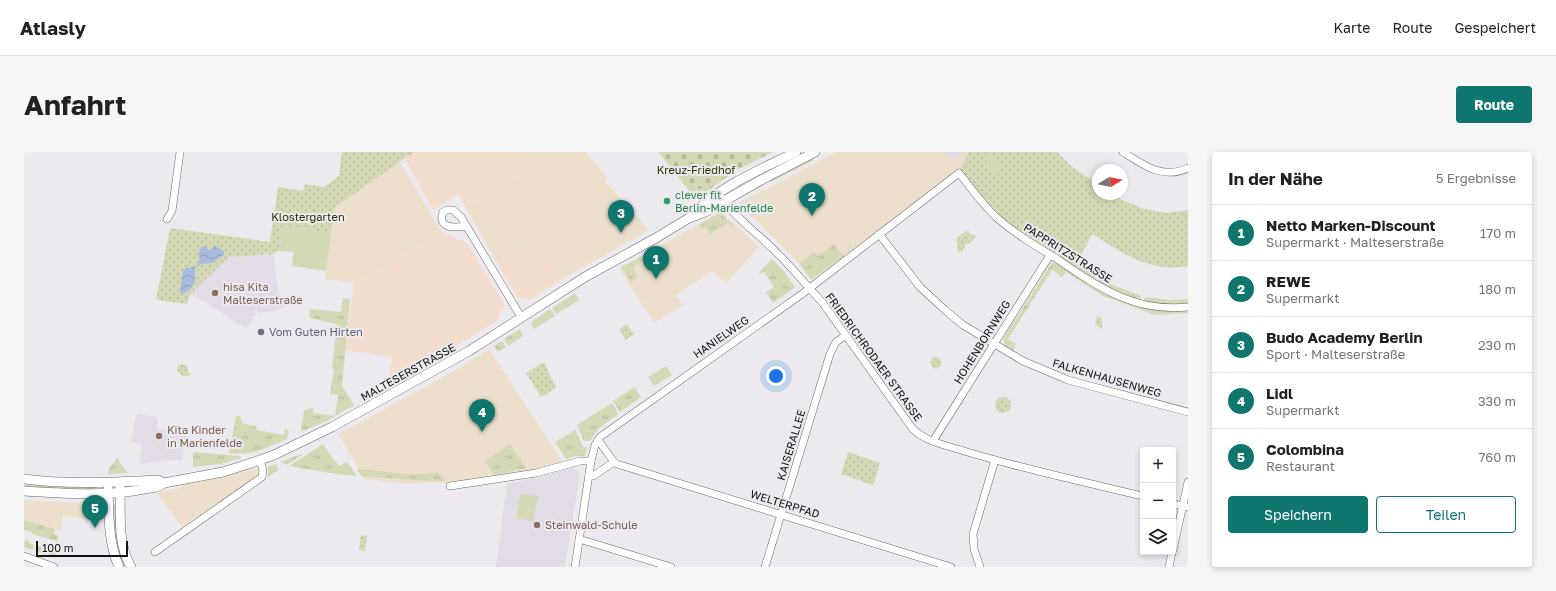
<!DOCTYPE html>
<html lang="de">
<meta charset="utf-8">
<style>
:root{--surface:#fff;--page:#f6f6f6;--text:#202124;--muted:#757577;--line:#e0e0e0;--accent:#0f766e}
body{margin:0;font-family:"Golos Text",sans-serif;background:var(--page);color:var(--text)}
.controls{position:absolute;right:12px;bottom:12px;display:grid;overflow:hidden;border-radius:4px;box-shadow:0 2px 6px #0003}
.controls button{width:36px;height:36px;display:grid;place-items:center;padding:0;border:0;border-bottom:1px solid var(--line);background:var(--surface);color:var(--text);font:20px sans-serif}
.compass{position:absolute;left:1068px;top:12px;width:36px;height:36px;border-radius:50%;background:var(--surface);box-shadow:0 2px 6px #0003;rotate:80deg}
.scale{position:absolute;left:12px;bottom:10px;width:92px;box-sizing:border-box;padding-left:4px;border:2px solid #131214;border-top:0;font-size:11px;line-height:14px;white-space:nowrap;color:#131214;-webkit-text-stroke:3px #eceaee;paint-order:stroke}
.you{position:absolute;left:752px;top:224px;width:14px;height:14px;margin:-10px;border:3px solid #fff;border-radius:50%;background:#1a73e8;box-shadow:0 0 0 6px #1a73e833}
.badge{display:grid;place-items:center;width:26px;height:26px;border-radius:50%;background:var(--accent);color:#fff;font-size:13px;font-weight:700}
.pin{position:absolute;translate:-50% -33px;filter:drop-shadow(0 1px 2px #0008)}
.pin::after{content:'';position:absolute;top:21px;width:14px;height:12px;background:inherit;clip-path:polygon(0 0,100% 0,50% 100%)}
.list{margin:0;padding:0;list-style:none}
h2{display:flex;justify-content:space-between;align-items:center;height:52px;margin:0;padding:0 16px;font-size:17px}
h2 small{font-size:13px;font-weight:400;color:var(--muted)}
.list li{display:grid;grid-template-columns:26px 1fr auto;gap:12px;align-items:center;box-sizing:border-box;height:56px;padding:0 16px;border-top:1px solid var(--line)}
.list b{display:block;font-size:15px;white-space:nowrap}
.list p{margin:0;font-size:13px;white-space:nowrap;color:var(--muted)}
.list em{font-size:13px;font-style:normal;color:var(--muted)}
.actions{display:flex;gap:8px;padding:12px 16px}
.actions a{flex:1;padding:9px 0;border:1px solid var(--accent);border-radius:4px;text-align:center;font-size:14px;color:var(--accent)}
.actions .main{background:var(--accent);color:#fff}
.icon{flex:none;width:22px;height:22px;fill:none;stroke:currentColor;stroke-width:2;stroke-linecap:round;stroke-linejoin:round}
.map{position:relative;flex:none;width:1164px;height:415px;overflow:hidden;border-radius:4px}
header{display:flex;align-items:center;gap:24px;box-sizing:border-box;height:56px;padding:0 20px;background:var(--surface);border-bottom:1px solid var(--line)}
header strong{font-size:19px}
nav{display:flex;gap:22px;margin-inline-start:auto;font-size:14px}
.intro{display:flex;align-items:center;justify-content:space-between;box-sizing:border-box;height:96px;padding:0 24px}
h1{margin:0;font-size:28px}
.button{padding:10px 18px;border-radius:4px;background:var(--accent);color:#fff;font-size:14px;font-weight:700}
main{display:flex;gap:24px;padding:0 24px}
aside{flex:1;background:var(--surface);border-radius:4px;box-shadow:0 2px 6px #0003}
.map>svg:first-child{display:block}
</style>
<header>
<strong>Atlasly</strong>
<nav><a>Karte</a><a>Route</a><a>Gespeichert</a></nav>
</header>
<div class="intro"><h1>Anfahrt</h1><a class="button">Route</a></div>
<main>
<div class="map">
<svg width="1164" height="415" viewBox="0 0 1164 415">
<defs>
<pattern id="grass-tufts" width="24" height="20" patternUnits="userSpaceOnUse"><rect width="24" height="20" fill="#d5d8b4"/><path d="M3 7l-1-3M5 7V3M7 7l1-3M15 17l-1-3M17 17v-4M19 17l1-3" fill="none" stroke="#b6b89a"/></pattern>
<pattern id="cemetery-stones" width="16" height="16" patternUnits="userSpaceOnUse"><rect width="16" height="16" fill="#d5d8b4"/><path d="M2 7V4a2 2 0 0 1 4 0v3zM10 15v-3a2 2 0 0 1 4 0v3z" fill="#b6b89a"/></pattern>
<pattern id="park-dots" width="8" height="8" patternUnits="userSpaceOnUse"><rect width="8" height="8" fill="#d5d8b4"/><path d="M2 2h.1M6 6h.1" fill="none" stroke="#b6b89a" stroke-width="1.8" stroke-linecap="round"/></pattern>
<pattern id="water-waves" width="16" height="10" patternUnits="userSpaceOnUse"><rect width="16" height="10" fill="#a7bcde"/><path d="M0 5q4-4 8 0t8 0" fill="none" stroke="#8fa1be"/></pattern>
</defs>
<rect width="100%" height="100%" fill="#eceaee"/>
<g fill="#ece0cc">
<polygon points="494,0 561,0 584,26 581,29 625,78 540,126 516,86 473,111 442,56 505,19"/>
<polygon points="813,0 945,0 936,17 870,68 787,128 775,111 714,51"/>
<polygon points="376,10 417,80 330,131 301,127 310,56"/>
<polygon points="695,61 699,61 735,95 702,131 688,119 652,143 659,153 631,171 595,117"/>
<polygon points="465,197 539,311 510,319 425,331 373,331 340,327 315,282 437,215"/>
<polygon points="230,316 235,318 234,324 158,375 132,340 157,336 159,333 195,326"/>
<polygon points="0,348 70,352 75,356 75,371 71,368 39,364 37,379 0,368"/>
</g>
<g fill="#f2ddcf">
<polygon points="390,0 494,0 505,19 442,56 434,42 409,58 381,7"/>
<polygon points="417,80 443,91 481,153 473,169 422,200 364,231 368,205 321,198 330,131"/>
<polygon points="516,86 540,126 508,147 494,146 473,111"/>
</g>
<g fill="#e1dce6">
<polygon points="919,0 938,0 932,9"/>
<polygon points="249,102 254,139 260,155 251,159 234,161 233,158 228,160 232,162 222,177 183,151 166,142 205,105"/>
<polygon points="113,262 134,265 133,277 145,279 145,275 163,277 158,309 145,308 115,312 118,292 107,289"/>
<polygon points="549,315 556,321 541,415 472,415 483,332 521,324"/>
</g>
<g fill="url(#grass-tufts)">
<polygon points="787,5 790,8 747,30 747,26"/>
<polygon points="705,21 706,23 674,46 667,39"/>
<polygon points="696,61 709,73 708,75 704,71 686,82 681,75 678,77 675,72"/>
<polygon points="810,93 820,104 787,128 775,111 790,100 794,103"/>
<polygon points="637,94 638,96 609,115 614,125 607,130 597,115"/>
<polygon points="1035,99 1072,123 1072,124 1069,128 1032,104"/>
<polygon points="748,107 759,118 771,135 749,151 742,140 750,135 740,120 736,122 735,121"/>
<path d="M1029,110c12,5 23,15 35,22 37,23 57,27 100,27v2l-33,2 -54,-20 -35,-23 -4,5 -10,-7 -44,69 8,5 -3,7 -8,-5 -2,-7 48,-75z"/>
<polygon points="1075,125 1091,134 1117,144 1116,150 1073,130"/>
<polygon points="551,141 555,148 532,162 528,156"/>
<polygon points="1121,145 1145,148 1164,147 1164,153 1150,154 1120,150"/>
<polygon points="319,146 326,147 318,234 330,253 305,268 277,280 280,258 289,256 289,261 311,264 314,243 306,242 310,217 308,216 313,172 285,166 286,157 317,160"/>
<polygon points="526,157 531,164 510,177 507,170"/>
<polygon points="496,177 499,184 484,194 480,187"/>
<polygon points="478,189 482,195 474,200 470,194"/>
<polygon points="611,235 617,245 596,260 589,249"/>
<polygon points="588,251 594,262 574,277 566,289 560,289 553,273"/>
<path d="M212,264h4l3,8 13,2 1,4 27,5 1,-6 4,1 -2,9c-21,9 -34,17 -58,14z"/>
<polygon points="551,278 559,295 563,295 561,304 552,304 542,307 531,290"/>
<polygon points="299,292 309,307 316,314 323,310 333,324 312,322 265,314"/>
<polygon points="486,292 502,316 470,323 461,309"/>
<polygon points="169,300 217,304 217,306 197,312 169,315"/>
<polygon points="277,302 278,303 263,313 257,310"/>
<polygon points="94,305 96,311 104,321 84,322 85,316"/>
<polygon points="252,312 254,318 244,325 244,315"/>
<path d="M333,317c27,1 54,9 80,3l9,9h-21l-64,-5z"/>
<polygon points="0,333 72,335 72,338 0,335"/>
<polygon points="92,352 103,415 99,415 91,394 89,353"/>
<polygon points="0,368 31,377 30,382 33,383 34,385 31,406 24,404 26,397 30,398 32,389 8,382 8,380 0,378"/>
<polygon points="1,388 6,389 5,391 10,393 9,398 0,395"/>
<polygon points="13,394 23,396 21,403 12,399"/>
</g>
<polygon fill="url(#cemetery-stones)" points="634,0 749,0 667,41"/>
<g fill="url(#park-dots)">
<polygon points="318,0 390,0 310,56 307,81 259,74 255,99 249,102 205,105 166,142 163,152 132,148 146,76 246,90 254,35 279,39 281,32 300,35 315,24"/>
<path d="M945,0h88l15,15 26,17v10h15l9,6 22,9 23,4 21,-3v56c-38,7 -66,-13 -96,-32l-14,27 -20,-13 -4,7 -48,-33 -23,-23 -23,-30z"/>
<polygon points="942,79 945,79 946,83 949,82 952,84 946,91 941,93 941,96 935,101 933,96 934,91 932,89 934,85"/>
<polygon points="1074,163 1078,167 1078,177 1073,174 1071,170"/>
<polygon points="603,172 610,182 602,188 595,177"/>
<circle cx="912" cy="211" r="5.5"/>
<polygon points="520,210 532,236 517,245 502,221"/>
<path d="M158,212l4,1 4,10c-7,3 -12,0 -13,-8z"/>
<circle cx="979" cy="253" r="8"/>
<polygon points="824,300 856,311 849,333 817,322"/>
<polygon points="337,383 343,384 341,399 335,398"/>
</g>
<g fill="#d5d8b4">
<polygon points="968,1 978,15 970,21 960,7"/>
<polygon points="259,74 307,81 302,119 268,114 269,100 255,99"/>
<polygon points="642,214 648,223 630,234 624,225"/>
<polygon points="496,342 514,344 509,369 492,366"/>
</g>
<path fill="url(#water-waves)" d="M181,94l5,5 5,-5 9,5v4l-13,8 -10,1 -6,4v14l-4,6 -8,6 -2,-1 -1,-2 3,-20 3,-3c22,-2 9,-10 15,-21z"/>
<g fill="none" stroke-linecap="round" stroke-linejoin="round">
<defs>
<g id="minor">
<path d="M1099,0c20,13 40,28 65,16"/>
<path d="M698,46c9,16 36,36 50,50 18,17 33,36 50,54l90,126c13,14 34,17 52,23 59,18 119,31 179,45"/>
<polyline points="143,67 148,59 156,0"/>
<path d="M442,74c-11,2 -29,3 -23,-14l4,-2h6l8,7 60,100"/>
<polyline points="855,82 896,135 921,158 939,173 999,209 1044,228 1164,260"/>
<polyline points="574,288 590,310 593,312 927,415"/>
<polyline points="909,289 1026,103"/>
<polyline points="565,323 569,324 590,310"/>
<polyline points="426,334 512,321 556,309 567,309"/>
<polyline points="1149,352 1164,355"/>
<polyline points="555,387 647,415"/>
<polyline points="1149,398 1164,330"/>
<polyline points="131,400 238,325 239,318 236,308"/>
<polyline points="0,404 30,415"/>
<path d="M551,415l16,-106 4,-16 5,-8 202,-143 157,-121c12,15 23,31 37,44 18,16 38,28 58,40 43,29 80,56 134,50"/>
<polyline points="741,415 806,202 812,190 822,183"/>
<polyline points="956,415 950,397 949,382 971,308"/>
<polyline points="1145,415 1148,400"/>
</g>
<g id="major">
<path d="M667,64c28,-30 69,-46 105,-64"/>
<path d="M0,327c46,6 89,3 134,1l6,3"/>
<path d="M96,334c1,28 -3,57 11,81"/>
<path d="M84,337c1,26 0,53 11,78"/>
<path d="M0,339c40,2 80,6 120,-2 7,-1 14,-1 20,-6l59,-11 25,-8 26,-9 58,-28 137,-76 116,-74 71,-39 33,-20 16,-6 58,-33 52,-27"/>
</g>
</defs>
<use href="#minor" stroke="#6a696c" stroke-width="8"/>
<use href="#major" stroke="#6a696c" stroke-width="10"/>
<use href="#minor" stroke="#fff" stroke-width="7"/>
<use href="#major" stroke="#fff" stroke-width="9"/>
</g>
<circle fill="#2e9e5b" stroke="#eceaee" stroke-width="1.5" cx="643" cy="49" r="4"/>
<g fill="#8d6e63" stroke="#eceaee" stroke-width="1.5">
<circle cx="191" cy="141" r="4"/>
<circle cx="135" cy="284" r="4"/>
<circle cx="513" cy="373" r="4"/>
</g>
<circle fill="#6b7280" stroke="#eceaee" stroke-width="1.5" cx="237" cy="180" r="4"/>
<g text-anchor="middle" stroke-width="4" stroke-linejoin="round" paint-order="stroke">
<g font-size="11" fill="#2e2e00" stroke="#eceaee">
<text x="672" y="22">Kreuz-Friedhof</text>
<text x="284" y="69">Klostergarten</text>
</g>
<g font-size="11" fill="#27864d" stroke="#eceaee" text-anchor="start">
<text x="651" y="47">clever fit<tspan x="651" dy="13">Berlin-Marienfelde</tspan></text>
</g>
<g font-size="11" fill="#131214" stroke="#eceaee">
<text transform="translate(1044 101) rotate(32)" y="4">PAPPRITZSTRASSE</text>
<text transform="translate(697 185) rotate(-35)" y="4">HANIELWEG</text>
<text transform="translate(958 190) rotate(-58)" y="4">HOHENBORNWEG</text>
<text transform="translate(850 205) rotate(54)" y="4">FRIEDRICHRODAER STRASSE</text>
<text transform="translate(384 220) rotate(-29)" y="4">MALTESERSTRASSE</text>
<text transform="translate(1083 226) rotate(16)" y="4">FALKENHAUSENWEG</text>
<text transform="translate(767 293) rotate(-73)" y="4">KAISERALLEE</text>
<text transform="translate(761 352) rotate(17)" y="4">WELTERPFAD</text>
</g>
<g font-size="11" fill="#785e54" stroke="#eceaee" text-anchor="start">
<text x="199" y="139">hisa Kita<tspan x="199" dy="13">Malteserstraße</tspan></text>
<text x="143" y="282">Kita Kinder<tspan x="143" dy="13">in Marienfelde</tspan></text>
<text x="521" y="377">Steinwald-Schule</text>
</g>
<g font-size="11" fill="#5b616d" stroke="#eceaee" text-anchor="start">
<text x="245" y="184">Vom Guten Hirten</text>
</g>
</g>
</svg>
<div class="controls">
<button>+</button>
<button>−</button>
<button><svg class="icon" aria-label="layers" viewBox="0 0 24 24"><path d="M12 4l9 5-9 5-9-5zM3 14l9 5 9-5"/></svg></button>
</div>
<svg class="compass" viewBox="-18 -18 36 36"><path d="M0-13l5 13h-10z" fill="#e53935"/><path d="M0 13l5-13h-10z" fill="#757577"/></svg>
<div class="scale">100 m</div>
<div class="you"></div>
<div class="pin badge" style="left:632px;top:127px">1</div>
<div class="pin badge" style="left:788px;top:64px">2</div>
<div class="pin badge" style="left:597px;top:81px">3</div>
<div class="pin badge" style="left:458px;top:280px">4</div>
<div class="pin badge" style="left:71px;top:376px">5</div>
</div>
<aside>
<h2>In der Nähe<small>5 Ergebnisse</small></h2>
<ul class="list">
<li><span class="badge">1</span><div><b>Netto Marken-Discount</b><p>Supermarkt · Malteserstraße</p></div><em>170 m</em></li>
<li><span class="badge">2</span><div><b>REWE</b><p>Supermarkt</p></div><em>180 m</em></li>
<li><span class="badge">3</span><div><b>Budo Academy Berlin</b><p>Sport · Malteserstraße</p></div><em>230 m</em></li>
<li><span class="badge">4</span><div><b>Lidl</b><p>Supermarkt</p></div><em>330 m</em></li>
<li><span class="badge">5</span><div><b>Colombina</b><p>Restaurant</p></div><em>760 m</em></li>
</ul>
<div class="actions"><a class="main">Speichern</a><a>Teilen</a></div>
</aside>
</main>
